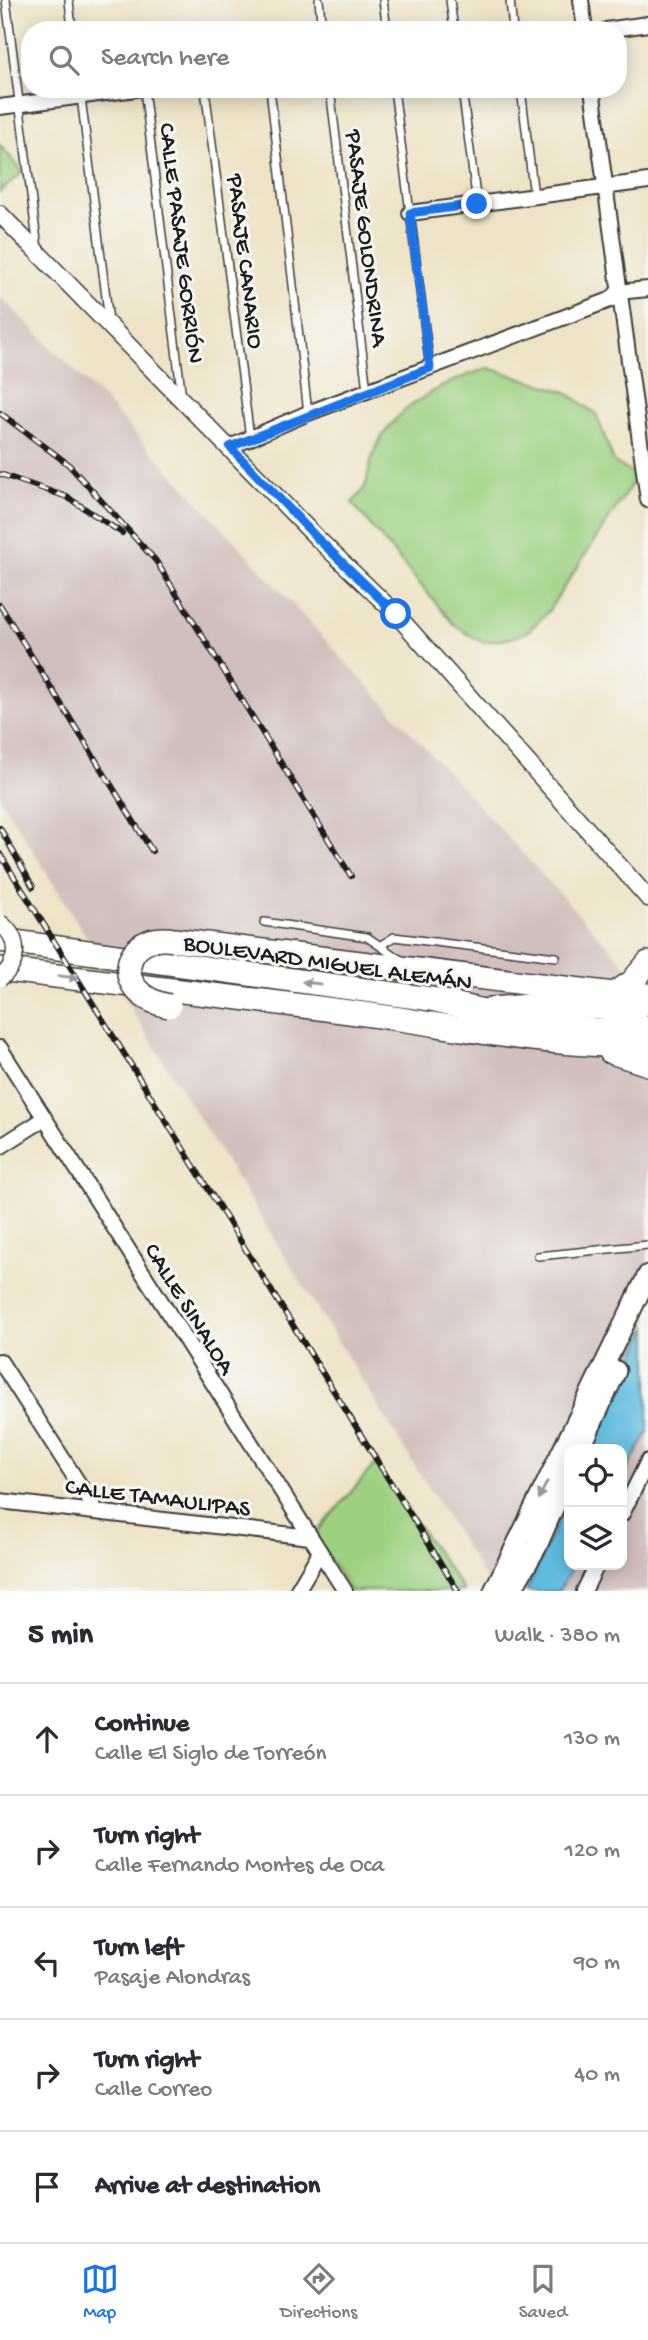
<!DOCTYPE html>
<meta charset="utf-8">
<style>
:root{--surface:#fff;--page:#f2f2f3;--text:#2b2b33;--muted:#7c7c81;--line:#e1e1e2;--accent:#1a73e8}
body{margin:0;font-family:"Gochi Hand",sans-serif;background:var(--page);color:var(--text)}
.controls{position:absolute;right:21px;bottom:21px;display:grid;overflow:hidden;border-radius:14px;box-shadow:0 4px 18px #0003}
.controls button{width:63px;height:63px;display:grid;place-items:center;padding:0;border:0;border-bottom:2px solid var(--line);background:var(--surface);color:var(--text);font:35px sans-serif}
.stop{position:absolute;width:21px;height:21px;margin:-16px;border:5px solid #1a73e8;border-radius:50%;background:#fff}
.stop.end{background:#1a73e8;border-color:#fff;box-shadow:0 2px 7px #0008}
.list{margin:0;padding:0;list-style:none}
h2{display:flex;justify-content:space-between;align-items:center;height:91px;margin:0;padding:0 28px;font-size:30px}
h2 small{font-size:23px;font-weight:400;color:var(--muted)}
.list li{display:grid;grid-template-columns:46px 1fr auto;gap:21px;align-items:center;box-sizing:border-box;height:112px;padding:0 28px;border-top:2px solid var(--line)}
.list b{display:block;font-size:26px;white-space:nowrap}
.list p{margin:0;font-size:23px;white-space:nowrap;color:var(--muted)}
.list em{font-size:23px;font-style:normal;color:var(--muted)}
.icon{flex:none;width:38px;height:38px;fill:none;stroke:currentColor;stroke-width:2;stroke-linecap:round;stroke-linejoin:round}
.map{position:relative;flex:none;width:648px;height:1591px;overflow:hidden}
.search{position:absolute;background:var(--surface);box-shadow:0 4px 18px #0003;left:21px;right:21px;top:21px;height:77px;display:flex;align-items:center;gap:18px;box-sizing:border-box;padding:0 24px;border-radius:28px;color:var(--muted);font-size:26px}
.sheet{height:651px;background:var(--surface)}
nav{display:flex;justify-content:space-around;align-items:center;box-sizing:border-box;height:98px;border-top:2px solid var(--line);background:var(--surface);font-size:19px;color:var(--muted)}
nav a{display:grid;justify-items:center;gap:4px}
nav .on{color:var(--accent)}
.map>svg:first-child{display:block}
</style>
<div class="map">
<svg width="648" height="1591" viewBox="0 0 648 1591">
<rect width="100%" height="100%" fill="#f6f6f2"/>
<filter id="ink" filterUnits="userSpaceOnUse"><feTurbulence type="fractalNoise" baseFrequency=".0143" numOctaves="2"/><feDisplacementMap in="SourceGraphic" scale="14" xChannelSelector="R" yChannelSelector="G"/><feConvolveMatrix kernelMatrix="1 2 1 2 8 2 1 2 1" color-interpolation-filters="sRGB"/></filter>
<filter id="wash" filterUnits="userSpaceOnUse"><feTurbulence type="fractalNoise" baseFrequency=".00686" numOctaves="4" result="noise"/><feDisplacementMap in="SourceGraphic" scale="28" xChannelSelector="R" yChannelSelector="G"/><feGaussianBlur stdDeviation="1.57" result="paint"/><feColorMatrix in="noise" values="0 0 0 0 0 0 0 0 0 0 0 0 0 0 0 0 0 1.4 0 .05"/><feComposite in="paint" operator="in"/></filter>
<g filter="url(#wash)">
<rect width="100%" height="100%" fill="#eee3c6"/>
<path fill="#d1bfbd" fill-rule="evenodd" d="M0,296l108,108 522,566 18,-1v622h-155l-493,-793zM569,1449h53v116h-53z"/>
<g fill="#9dd181" stroke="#5c764e" stroke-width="2">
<polygon points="0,145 23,172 0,192"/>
<path d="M489,368l77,24 30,22 18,48 23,14 -90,137 -20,19 -19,7 -26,3 -27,-16 -103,-123c21,-22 12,-23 21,-48 17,-47 70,-73 116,-87z"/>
<polygon points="375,1464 464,1591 350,1591 314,1535"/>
</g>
<g fill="#60bbde" stroke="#3e6c7d" stroke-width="2">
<polygon points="648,1326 648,1432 622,1479 622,1449 591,1449"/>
<polygon points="569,1497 569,1565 574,1565 559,1591 526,1591"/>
</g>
</g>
<g filter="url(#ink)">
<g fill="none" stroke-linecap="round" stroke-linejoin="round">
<defs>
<g id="service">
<polyline points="6,0 38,249"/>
<polyline points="69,0 72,30"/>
<polyline points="319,0 322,30"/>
<polyline points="383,0 387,30"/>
<polyline points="450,0 454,30"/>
<polyline points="510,0 513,30"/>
<polyline points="80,89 109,321"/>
<polyline points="144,89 182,398"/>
<polyline points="205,89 250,438"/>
<polyline points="270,89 308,413"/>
<polyline points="330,89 367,390"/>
<polyline points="394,89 430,368"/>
<polyline points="462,89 477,204"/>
<polyline points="521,89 534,196"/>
<polyline points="264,922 367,937 405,963"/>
<polyline points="381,945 394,937 556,957"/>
<polyline points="538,1256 648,1245"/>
</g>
<g id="minor">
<polyline points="581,0 585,30"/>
<polyline points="606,30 648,24"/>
<polyline points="592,89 648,500"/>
<polyline points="0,107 136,89"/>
<polyline points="410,213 648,181"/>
<polyline points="230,447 308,413 610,300 618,292 648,289"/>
<polyline points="0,1048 345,1591"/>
<polyline points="0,1147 44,1119"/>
<polyline points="0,1361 97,1512"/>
<polyline points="0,1501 310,1537"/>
<polyline points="622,1514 648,1461"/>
<polyline points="297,1591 320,1552"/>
<polyline points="584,1591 597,1565"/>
</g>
<polyline id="tertiary" points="0,214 317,538 396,614 648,898"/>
<g id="secondary">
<polyline points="580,1449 616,1371"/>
<polyline points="494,1591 648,1275"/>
<polyline points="511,1591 537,1546 569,1472"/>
</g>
<g id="trunk">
<polyline points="0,940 431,999 549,1026 595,1030 648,1028"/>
<polyline points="174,940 614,994 648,995"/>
<path d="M0,969c133,17 267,31 400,50 84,13 163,29 248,26"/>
<polyline points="614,994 632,982 648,963"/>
<polyline points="491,1009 540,1005 638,1008"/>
<polyline points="611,1052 648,1064"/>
</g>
</defs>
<use href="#service" stroke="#3c3a36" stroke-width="10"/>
<use href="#minor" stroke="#3c3a36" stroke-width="18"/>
<use href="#tertiary" stroke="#3c3a36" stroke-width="19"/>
<use href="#secondary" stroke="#3c3a36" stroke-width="23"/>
<use href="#trunk" stroke="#3c3a36" stroke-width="26"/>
<use href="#service" stroke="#fff" stroke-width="7"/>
<use href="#minor" stroke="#fff" stroke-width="14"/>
<use href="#tertiary" stroke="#fff" stroke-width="16"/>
<use href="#secondary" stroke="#fff" stroke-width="19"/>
<use href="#trunk" stroke="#fff" stroke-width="23"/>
<defs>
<g id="rail">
<polyline points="0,413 68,464 156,561 351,876"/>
<polyline points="0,474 67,497 122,533"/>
<polyline points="0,605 152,851"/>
<polyline points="0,828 33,887"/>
<polyline points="0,854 458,1591"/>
</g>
</defs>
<use href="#rail" stroke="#1c1c1c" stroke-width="6"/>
<use href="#rail" stroke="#f6f6f2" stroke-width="3.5" stroke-dasharray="10" stroke-linecap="butt"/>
<defs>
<path id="tertiary-bridge" d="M0,923c20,15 20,39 0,55"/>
<path id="trunk-bridge" d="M169,1006c-62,-12 -46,-76 5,-66"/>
</defs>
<use href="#tertiary-bridge" stroke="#3c3a36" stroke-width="19" stroke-linecap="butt"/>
<use href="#trunk-bridge" stroke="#3c3a36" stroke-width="26" stroke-linecap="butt"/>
<use href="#tertiary-bridge" stroke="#fff" stroke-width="16"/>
<use href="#trunk-bridge" stroke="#fff" stroke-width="23"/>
</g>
<defs><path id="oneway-solid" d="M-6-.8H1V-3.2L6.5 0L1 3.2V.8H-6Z" transform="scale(1.75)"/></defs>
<g fill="#999">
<use href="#oneway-solid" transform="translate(68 977) rotate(7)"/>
<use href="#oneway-solid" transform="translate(312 983) rotate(-172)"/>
<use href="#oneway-solid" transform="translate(543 1490) rotate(116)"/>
</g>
</g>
<g fill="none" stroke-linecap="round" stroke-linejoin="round" filter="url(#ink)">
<polyline stroke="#1a73e8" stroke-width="9" points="396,614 317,538 230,447 430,368 410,213 477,204"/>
</g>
<g text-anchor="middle" stroke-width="6" stroke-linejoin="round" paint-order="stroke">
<g font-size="24" fill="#1c1c1c" stroke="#f6f6f2">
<text transform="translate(368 238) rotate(83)" y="8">PASAJE GOLONDRINA</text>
<text transform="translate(183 243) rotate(83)" y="8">CALLE PASAJE GORRIÓN</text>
<text transform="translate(247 261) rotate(83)" y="8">PASAJE CANARIO</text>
<text transform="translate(328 961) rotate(8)" y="8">BOULEVARD MIGUEL ALEMÁN</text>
<text transform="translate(191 1308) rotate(58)" y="8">CALLE SINALOA</text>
<text transform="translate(158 1496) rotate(7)" y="8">CALLE TAMAULIPAS</text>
</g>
</g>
</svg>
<div class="controls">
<button><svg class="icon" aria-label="locate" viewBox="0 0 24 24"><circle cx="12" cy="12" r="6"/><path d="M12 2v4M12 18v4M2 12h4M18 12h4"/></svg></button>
<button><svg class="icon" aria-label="layers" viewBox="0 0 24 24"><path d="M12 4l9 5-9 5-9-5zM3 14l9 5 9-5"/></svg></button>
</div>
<div class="stop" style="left:396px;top:614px"></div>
<div class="stop end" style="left:477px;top:204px"></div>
<div class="search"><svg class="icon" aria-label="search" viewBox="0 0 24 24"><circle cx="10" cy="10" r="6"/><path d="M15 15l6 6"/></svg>Search here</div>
</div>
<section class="sheet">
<h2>5 min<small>Walk · 380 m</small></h2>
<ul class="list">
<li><svg class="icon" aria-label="ahead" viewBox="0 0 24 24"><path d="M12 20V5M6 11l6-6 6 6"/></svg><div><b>Continue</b><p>Calle El Siglo de Torreón</p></div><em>130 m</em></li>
<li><svg class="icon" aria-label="right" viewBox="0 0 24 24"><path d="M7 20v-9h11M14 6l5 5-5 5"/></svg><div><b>Turn right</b><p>Calle Fernando Montes de Oca</p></div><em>120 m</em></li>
<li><svg class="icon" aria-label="left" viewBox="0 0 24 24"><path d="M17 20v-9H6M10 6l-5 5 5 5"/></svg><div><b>Turn left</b><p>Pasaje Alondras</p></div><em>90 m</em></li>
<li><svg class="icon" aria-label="right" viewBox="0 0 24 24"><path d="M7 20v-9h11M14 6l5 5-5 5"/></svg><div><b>Turn right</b><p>Calle Correo</p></div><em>40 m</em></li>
<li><svg class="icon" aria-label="arrive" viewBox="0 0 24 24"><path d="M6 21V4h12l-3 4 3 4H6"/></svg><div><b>Arrive at destination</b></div></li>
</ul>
</section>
<nav>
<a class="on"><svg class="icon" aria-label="map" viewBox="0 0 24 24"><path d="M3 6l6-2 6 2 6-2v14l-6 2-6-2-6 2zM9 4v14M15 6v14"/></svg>Map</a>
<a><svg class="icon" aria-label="directions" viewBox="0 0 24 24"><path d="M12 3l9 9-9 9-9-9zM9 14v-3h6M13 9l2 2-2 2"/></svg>Directions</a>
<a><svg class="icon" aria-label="saved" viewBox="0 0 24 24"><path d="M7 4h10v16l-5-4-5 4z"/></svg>Saved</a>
</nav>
